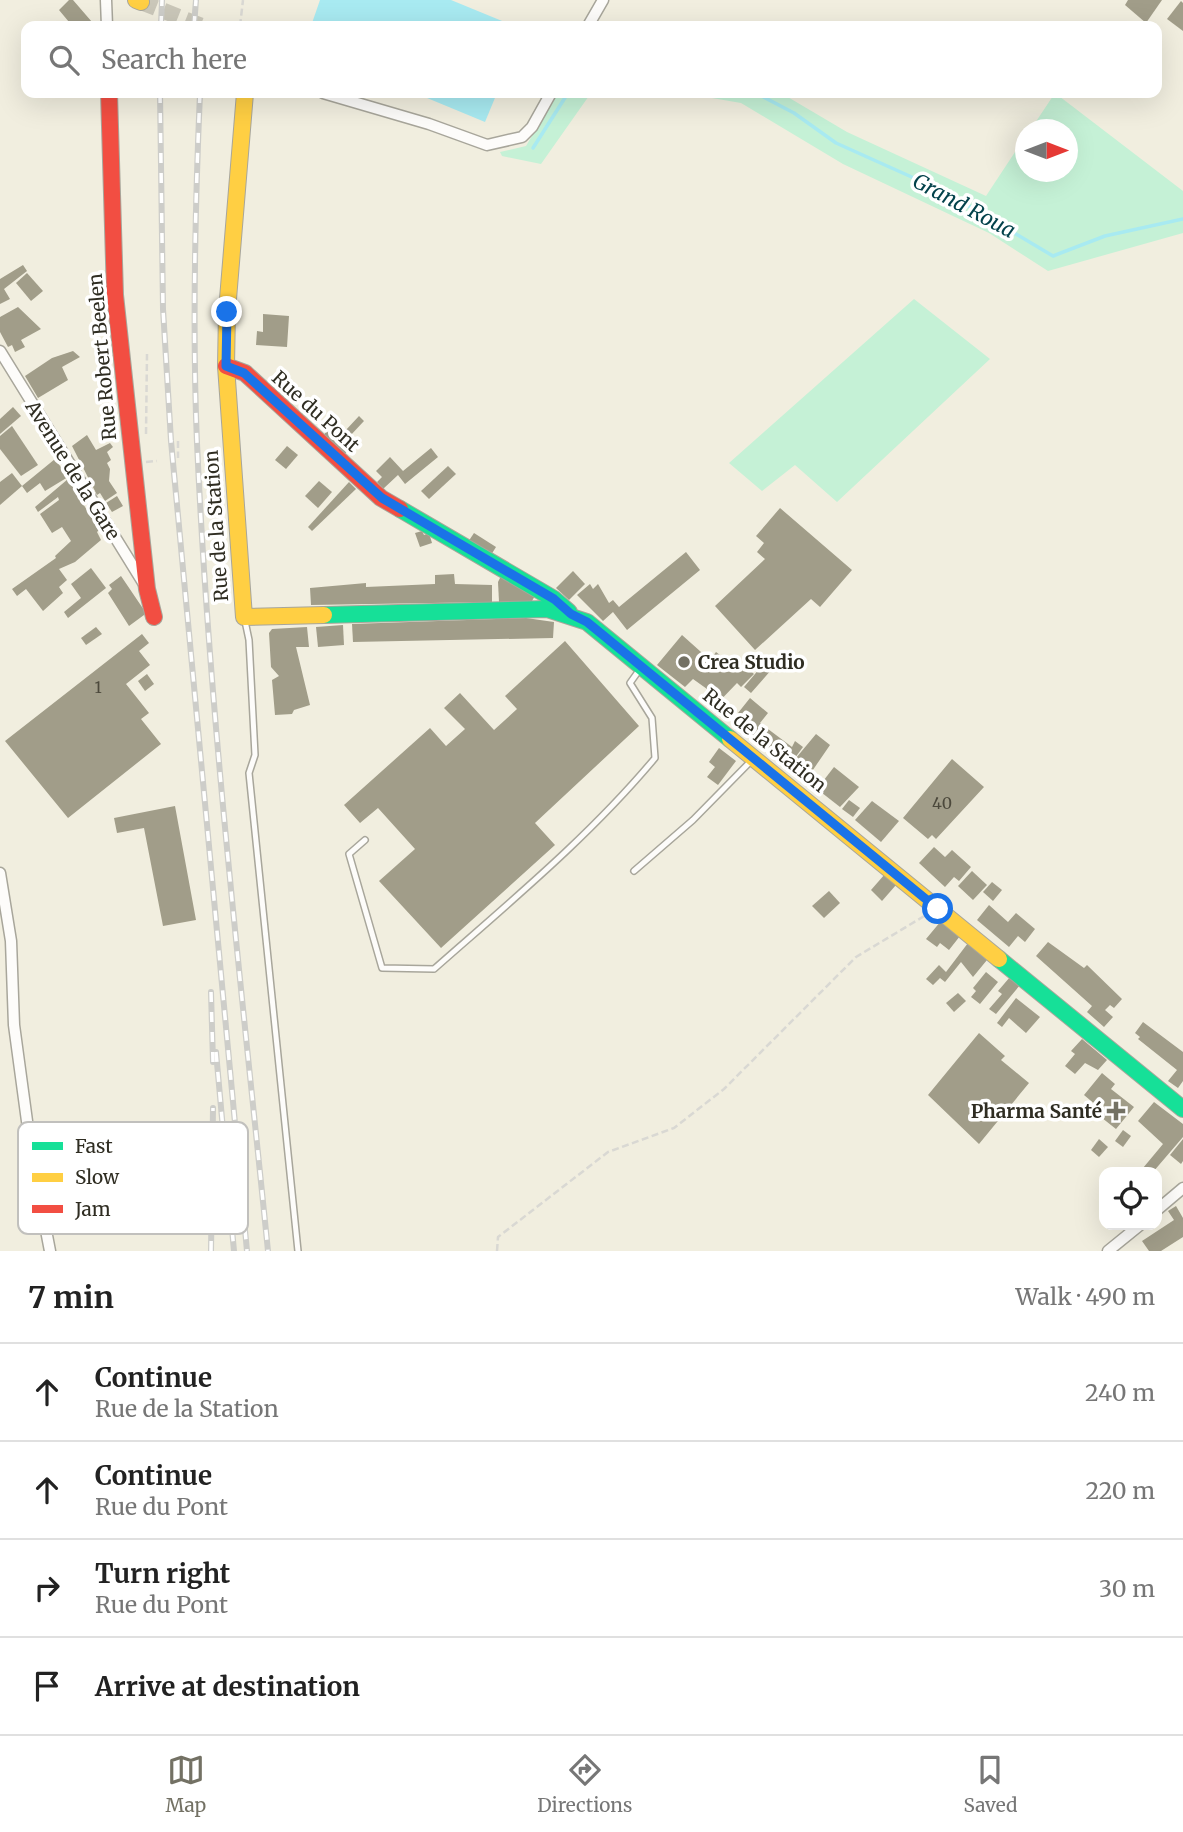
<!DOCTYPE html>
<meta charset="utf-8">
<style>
:root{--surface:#fff;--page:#f2f2f2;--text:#222;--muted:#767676;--line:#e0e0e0;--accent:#737164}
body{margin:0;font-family:Merriweather,serif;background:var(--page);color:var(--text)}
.controls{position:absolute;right:21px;bottom:21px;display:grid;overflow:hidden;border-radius:14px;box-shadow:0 7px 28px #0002}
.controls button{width:63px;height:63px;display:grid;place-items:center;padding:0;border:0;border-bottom:2px solid var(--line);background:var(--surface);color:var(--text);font:35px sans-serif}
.compass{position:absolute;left:1015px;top:119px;width:63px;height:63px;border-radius:50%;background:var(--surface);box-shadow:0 7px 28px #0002;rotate:90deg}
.stop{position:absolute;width:21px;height:21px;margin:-16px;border:5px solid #1a73e8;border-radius:50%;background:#fff}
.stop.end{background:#1a73e8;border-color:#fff;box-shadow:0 2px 7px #0008}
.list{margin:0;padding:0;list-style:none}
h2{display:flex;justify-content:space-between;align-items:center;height:91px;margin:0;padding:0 28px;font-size:30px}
h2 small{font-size:23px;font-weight:400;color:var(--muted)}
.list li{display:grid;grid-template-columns:46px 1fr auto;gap:21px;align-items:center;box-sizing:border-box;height:98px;padding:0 28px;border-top:2px solid var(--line)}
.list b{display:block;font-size:26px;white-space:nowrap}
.list p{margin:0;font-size:23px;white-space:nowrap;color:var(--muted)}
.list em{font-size:23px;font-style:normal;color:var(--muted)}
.icon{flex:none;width:38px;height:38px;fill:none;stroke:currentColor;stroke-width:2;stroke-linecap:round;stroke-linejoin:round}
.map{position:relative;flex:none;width:1183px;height:1251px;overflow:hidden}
.search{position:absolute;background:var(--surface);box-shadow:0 7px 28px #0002;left:21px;right:21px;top:21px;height:77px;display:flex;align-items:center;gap:18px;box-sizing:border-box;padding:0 24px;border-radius:14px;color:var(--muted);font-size:26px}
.sheet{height:483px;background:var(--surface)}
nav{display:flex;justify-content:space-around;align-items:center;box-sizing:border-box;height:98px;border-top:2px solid var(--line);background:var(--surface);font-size:19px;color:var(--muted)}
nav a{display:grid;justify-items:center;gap:4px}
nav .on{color:var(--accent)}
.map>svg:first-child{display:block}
</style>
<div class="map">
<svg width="1183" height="1251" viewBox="0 0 1183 1251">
<rect width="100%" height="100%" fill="#f1eedf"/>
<g fill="#c5f1d6">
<polygon points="557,93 591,93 541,164 502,156 500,152 526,146"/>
<polygon points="683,93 781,93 847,132 986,196 1025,137 1026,172 1068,172 1068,130 1031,129 1055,93 1183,191 1183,233 1048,271 989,233 843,164 741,103"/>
<polygon points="914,299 990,359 837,502 795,465 762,491 729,463"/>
</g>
<g fill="#a8eaf1">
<polygon points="320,0 451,0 514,26 311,26"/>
<polygon points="415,93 497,93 485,122"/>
</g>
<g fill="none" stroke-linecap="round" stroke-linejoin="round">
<g stroke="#a8eaf1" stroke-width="3.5">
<polyline points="756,93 794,113 836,143 945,192 1053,256 1105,236 1183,219"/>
<polyline points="533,148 568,93"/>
</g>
</g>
<g fill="#a19d89">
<polygon points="69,0 73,0 92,22 87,26 65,26 69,22 59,10"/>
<polygon points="1128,0 1162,0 1146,23 1125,5"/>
<polygon points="1181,1 1183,3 1183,31 1167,19"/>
<polygon points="23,265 27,271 4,289 10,299 0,304 0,279"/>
<polygon points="27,273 43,291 31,301 16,283"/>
<polygon points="18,307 41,329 21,340 25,347 15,352 12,345 8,347 0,332 0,317"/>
<polygon points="263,314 289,316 287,347 256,345 257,331 263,332"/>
<polygon points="73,351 80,357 62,367 68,380 38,398 25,376 52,358"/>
<polygon points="13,407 21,416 0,434 0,419"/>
<polygon points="359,416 364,421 349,437 355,443 343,456 322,437 331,426 337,431 341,427 345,431"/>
<polygon points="12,426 38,465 21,476 0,449 0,436"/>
<polygon points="87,435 96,450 110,443 113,447 107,452 111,460 107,463 110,469 109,481 117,493 105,501 100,493 97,495 72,446"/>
<polygon points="287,446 298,455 286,469 275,460"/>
<polygon points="431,448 438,457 405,484 398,475 383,489 377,482 382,477 376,471 390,457 403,471"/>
<polygon points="55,459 68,477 45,491 40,483 27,493 22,486"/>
<polygon points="448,466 456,474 429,499 421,491"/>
<polygon points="12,473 22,486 0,505 0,482"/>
<polygon points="68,479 99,530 97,532 101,540 75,562 59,569 67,580 59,587 63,593 43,611 26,589 17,596 12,589 56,558 55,556 71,541 62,527 52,533 40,514 59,500 58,497 38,512 35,507"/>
<polygon points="319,481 332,492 318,508 305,496"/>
<polygon points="349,482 356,489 312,531 308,527"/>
<polygon points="117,496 123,506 112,512 106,503"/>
<polygon points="780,508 852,570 820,607 811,599 755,650 715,606 765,559 757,552 764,543 756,536"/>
<polygon points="422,531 424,535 429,533 432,543 420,547 415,533"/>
<polygon points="474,533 496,547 491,555 468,542"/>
<polygon points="686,552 700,570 627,630 613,612 603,621 577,595 590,584 593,589 598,584 609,603 613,600 619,607"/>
<polygon points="91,568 106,588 68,618 64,612 81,598 71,584"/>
<polygon points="573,571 585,584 569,600 556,588"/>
<polygon points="454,574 455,584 492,585 492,602 311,605 310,588 366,583 366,587 435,584 435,575"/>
<polygon points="502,574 536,594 532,601 499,602 498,582"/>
<polygon points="121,576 144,610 144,615 129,626 108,593 112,589 109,585"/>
<polygon points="526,618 554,622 553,638 353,642 352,624"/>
<polygon points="343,625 344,645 318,647 316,627"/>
<polygon points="96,627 102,634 86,645 81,638"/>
<polygon points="307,627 309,647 296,647 310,705 294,710 292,714 275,715 272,680 279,676 271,667 269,633 272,629"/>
<polygon points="142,634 149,643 139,651 150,665 126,684 149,713 141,719 161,744 68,818 5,741"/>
<polygon points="682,635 710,660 716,652 738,669 743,664 754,674 741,687 737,683 712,709 706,703 714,694 693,679 685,687 657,665"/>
<polygon points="565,641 639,726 535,823 555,845 441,948 379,881 415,849 378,808 360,823 344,805 430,728 446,746 465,729 444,708 460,693 494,730 517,709 505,696"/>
<polygon points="757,654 772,669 751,693 744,687 760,668 751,660"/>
<polygon points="147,674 154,684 145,691 138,681"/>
<polygon points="750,698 768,713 760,723 792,747 795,741 803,747 789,766 749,736 756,728 738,713"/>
<polygon points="816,734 830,745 806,780 800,776 807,767 796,758"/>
<polygon points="719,748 736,761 718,785 707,777 715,767 709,762"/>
<polygon points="952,759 984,787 936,839 932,835 928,839 903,818"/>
<polygon points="834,767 859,787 840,807 817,789"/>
<polygon points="849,800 860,808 853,817 842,809"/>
<polygon points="872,801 899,821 881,842 855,820"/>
<polygon points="175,806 196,920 163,926 144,828 117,833 114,818"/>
<polygon points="934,847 945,857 952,850 971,867 959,881 954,877 945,887 919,863"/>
<polygon points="972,871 987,885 973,900 958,886"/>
<polygon points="885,874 896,885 882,901 871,890"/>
<polygon points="992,882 1002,890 993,901 983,892"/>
<polygon points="829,891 840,903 824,918 812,906"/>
<polygon points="989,905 1008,922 1016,913 1035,929 1025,942 1018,936 1009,947 977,920"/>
<polygon points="941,921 960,936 949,950 940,943 937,947 926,939"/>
<polygon points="1048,942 1084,968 1087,965 1122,999 1114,1008 1110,1005 1105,1010 1113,1017 1104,1027 1087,1012 1092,1006 1036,956"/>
<polygon points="968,943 987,960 973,977 961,962 945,982 940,978 933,985 926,979 939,965 946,972"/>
<polygon points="986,972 998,982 980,1004 971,997 976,991 973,988"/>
<polygon points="1010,977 1020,985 996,1014 989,1009 1002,994 998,991"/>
<polygon points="958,993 966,1001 954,1012 946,1003"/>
<polygon points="1016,998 1040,1017 1026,1033 1009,1018 1002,1027 997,1023"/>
<polygon points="1143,1022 1183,1052 1183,1081 1178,1088 1168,1081 1177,1070 1138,1039 1140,1037 1135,1033"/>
<polygon points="979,1033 1005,1056 1001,1060 1029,1083 979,1144 928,1095"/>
<polygon points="1082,1039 1107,1060 1098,1070 1085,1063 1075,1074 1065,1066 1075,1054 1071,1051"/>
<polygon points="1102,1073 1115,1084 1111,1089 1134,1107 1116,1129 1097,1114 1104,1105 1100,1102 1097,1106 1084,1095"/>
<polygon points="1154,1102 1183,1124 1183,1137 1153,1172 1148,1172 1143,1168 1163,1144 1138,1121"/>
<polygon points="1123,1130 1131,1136 1123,1147 1115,1141"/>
<polygon points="1099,1139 1108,1147 1099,1157 1091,1150"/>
<polygon points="1183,1139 1183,1161 1181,1164 1170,1155"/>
<polygon points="1176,1206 1183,1218 1183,1237 1161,1251 1149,1251 1142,1241 1174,1220 1168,1211"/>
</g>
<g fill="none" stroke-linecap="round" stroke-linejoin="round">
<polyline stroke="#cac7b9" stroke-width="16" stroke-dasharray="16 8" stroke-linecap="butt" points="141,2 202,26"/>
<defs>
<g id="lane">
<polyline points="245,621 249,640 255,755 249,773 298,1251"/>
<path d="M365,840l-16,14 33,114 52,1c76,-67 156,-133 221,-211l-3,-40 -22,-35 10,-14"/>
<polyline points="634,871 693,820 752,760"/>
</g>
<g id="street">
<polyline points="106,0 107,26"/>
<polyline points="588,26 603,0"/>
<polyline points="323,93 429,124 487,145 522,137 532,127 551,93"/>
<polyline points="0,351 144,584"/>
<polyline points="0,873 11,941 14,1025 32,1158 50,1251"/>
<polyline points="1157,1210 1183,1188"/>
<polyline points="1108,1251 1140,1225"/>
</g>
<g id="fast">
<polyline points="400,509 554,599 569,612"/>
<polyline points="324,615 547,609 587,622 730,739"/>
<polyline points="999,959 1183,1109"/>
</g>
<g id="slow">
<polyline points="136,0 141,2"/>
<polyline points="245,93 227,311 226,366 244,617 324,615"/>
<polyline points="730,739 999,959"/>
</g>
<g id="jam">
<polyline points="109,93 115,295 147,589 154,617"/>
<polyline points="226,366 245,373 381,498 400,509"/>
</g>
</defs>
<use href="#lane" stroke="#a8a69b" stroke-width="8"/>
<use href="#street" stroke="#a8a69b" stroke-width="13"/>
<use href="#fast" stroke="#a8a69b" stroke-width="18"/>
<use href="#slow" stroke="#a8a69b" stroke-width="18"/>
<use href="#jam" stroke="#a8a69b" stroke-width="18"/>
<g stroke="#d9d8d3" stroke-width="2.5" stroke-dasharray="7 3.5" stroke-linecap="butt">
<polyline points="240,26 243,0"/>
<polyline points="146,434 147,354"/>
<polyline points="178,441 178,458"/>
<polyline points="208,454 219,453"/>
<polyline points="146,462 157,461"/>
<polyline points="497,1251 498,1237 608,1152 674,1128 724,1089 856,957 926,915"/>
</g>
<use href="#lane" stroke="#fdfcfa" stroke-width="5"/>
<use href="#street" stroke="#fdfcfa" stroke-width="10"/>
<use href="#fast" stroke="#16e098" stroke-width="16"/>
<use href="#slow" stroke="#ffcf43" stroke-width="16"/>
<use href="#jam" stroke="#f24e42" stroke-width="16"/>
<defs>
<g id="rail">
<polyline points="161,26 162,0"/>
<polyline points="194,26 196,0"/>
<polyline points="160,93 163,309 171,441 247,1251"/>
<path d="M200,93c-5,116 -8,233 -3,350 12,270 44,539 71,808"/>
<polyline points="211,992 213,1062"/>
<polyline points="216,1052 234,1251"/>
<polyline points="211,1251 213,1108"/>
</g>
</defs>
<use href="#rail" stroke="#cdcdc9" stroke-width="6"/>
<use href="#rail" stroke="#fff" stroke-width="3.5" stroke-dasharray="10" stroke-linecap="butt"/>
</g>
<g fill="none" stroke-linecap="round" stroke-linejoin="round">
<polyline stroke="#1a73e8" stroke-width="9" points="227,312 226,366 244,373 382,498 554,599 571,614 587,622 938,909"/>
</g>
<g fill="#737164" stroke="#fff" stroke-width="2.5">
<circle cx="684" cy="662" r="7"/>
<path d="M1112.5 1100.5h7v7h7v7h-7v7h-7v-7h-7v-7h7z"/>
</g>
<g text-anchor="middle" stroke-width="7" stroke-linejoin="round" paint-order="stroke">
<g font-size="16" fill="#4c493c">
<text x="98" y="693">1</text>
<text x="942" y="809">40</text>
</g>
<g font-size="19" fill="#2f2d22" stroke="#fff">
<text transform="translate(102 357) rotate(-95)" y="7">Rue Robert Beelen</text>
<text transform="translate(316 411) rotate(42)" y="7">Rue du Pont</text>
<text transform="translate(73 470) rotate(58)" y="7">Avenue de la Gare</text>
<text transform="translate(216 526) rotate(-94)" y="7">Rue de la Station</text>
<text transform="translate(765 740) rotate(39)" y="7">Rue de la Station</text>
</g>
<g font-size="19" font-weight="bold" fill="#2f2d22" stroke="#fff" text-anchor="start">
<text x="698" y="669">Crea Studio</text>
<text x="1102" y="1118" text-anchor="end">Pharma Santé</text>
</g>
<g font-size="21" font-style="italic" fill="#03424b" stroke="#fff">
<text transform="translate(964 206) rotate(28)" y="7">Grand Roua</text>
</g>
</g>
<rect x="18" y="1122" width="230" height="112" rx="10" fill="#fff" stroke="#c1c0bd" stroke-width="2"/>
<rect x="32" y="1142" width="31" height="8" fill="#16e098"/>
<rect x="32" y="1173" width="31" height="9" fill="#ffcf43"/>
<rect x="32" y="1205" width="31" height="8" fill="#f24e42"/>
<g font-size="19" fill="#2f2d22">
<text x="75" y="1153">Fast</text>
<text x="75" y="1184">Slow</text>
<text x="75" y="1216">Jam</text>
</g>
</svg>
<div class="controls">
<button><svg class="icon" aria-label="locate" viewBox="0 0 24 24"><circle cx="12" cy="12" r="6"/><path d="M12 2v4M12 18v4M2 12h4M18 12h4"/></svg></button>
</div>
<svg class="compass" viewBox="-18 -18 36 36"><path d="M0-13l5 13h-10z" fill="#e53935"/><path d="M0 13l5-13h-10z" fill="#767676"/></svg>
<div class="stop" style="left:938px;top:909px"></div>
<div class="stop end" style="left:227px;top:312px"></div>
<div class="search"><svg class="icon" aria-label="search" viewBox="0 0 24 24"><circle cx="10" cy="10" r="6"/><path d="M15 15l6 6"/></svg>Search here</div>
</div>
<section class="sheet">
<h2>7 min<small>Walk · 490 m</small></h2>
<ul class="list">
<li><svg class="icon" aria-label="ahead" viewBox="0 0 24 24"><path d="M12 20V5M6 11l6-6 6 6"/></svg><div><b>Continue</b><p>Rue de la Station</p></div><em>240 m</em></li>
<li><svg class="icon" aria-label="ahead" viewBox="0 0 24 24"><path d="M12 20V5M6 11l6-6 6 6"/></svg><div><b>Continue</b><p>Rue du Pont</p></div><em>220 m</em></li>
<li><svg class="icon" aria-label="right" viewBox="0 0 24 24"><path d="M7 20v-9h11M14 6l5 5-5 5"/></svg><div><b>Turn right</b><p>Rue du Pont</p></div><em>30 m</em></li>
<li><svg class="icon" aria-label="arrive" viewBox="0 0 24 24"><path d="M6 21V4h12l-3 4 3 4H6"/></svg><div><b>Arrive at destination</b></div></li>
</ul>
</section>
<nav>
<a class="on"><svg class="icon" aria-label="map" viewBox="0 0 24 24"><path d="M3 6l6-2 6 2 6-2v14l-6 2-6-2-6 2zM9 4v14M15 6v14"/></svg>Map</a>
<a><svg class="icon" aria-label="directions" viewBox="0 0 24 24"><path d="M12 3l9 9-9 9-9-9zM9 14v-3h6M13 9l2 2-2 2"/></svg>Directions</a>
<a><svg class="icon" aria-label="saved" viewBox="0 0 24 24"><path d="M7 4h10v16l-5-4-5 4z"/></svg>Saved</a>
</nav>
